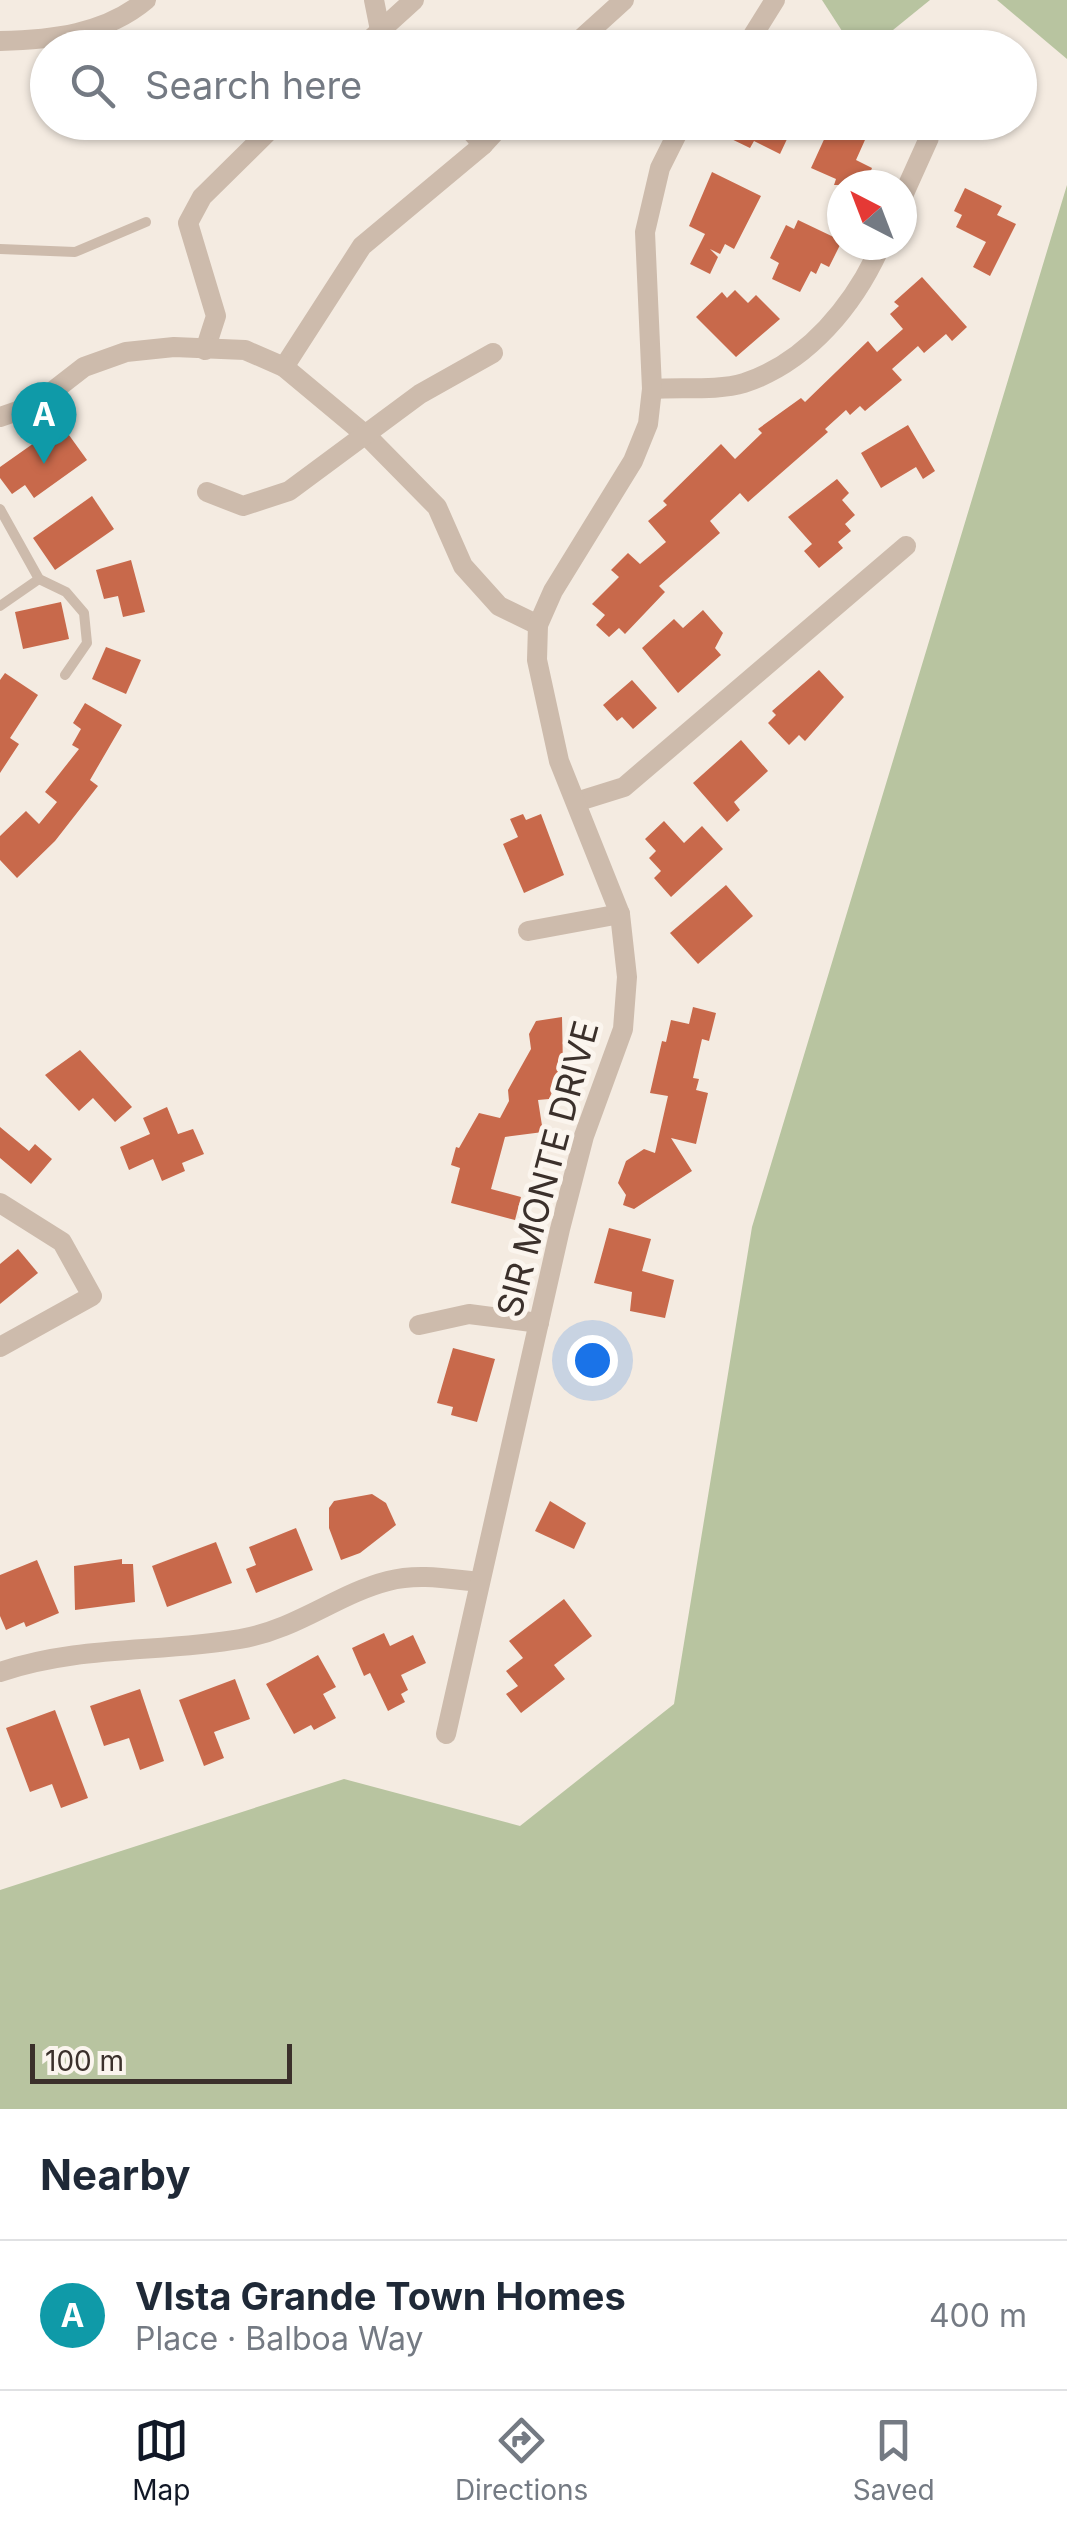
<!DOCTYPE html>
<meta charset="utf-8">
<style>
:root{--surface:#fff;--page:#f2f2f3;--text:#1f2937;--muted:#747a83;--line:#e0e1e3;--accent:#111827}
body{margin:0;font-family:Inter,sans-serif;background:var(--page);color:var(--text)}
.compass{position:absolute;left:827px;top:170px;width:90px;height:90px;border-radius:50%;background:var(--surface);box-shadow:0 2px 8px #0004;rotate:318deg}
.scale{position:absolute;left:30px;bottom:25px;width:262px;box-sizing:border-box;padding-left:10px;border:5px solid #3b302b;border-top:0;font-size:28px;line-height:35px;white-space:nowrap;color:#3b302b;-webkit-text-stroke:8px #fbf5ee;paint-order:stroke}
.you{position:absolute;left:592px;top:1360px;width:35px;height:35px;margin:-25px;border:8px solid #fff;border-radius:50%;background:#1a73e8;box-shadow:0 0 0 15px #1a73e833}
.badge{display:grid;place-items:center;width:65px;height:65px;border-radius:50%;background:var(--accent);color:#fff;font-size:32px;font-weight:700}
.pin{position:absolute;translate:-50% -82px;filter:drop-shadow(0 2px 5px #0008)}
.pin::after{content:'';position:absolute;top:52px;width:35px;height:30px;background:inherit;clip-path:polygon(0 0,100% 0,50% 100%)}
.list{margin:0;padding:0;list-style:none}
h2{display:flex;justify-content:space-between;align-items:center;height:130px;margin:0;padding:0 40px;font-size:42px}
h2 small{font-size:32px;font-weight:400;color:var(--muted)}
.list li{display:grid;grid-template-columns:65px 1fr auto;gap:30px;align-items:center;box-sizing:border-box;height:150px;padding:0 40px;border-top:2px solid var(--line)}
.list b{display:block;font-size:38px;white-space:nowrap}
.list p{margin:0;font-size:32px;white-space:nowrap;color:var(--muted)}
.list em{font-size:32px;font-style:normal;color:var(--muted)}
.icon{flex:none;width:55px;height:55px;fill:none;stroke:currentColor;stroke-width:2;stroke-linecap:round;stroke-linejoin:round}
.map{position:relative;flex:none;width:1067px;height:2109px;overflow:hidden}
.search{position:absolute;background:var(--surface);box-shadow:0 2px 8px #0004;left:30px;right:30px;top:30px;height:110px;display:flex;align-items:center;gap:25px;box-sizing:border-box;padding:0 35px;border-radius:55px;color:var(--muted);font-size:38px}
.sheet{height:280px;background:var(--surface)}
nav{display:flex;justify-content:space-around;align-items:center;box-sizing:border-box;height:140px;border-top:2px solid var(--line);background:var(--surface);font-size:28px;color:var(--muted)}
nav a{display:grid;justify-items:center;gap:5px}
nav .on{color:var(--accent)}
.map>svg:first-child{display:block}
</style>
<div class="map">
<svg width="1067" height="2109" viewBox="0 0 1067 2109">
<rect width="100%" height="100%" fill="#f4ebe1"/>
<g fill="#b8c4a0">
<polygon points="822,0 930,0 872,47 853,48"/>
<polygon points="997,0 1067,0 1067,59"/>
<polygon points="1067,185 1067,2109 0,2109 0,1890 344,1779 520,1826 674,1704 752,1227"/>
</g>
<g fill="#c8694b">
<polygon points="730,122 795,122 780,154 754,141 750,148 723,135"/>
<polygon points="832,122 873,122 856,160 872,168 865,185 834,185 836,179 811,168"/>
<polygon points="712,172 761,196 734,249 725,244 720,254 710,249 718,257 710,274 690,264 705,234 689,226"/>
<polygon points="965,188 1002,206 997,215 1016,224 990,276 973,267 986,242 956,227 962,215 954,211"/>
<polygon points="798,220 842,241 829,267 821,263 816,274 811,271 800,292 772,279 779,263 770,258 786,225 794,229"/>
<polygon points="922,277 967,327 952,341 946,334 924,353 918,346 892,369 902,380 865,411 860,406 850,415 846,410 825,429 828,432 748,502 740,493 710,521 720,533 659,586 665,592 625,634 619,628 609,637 596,625 605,615 592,604 619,577 611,570 628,553 640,564 666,542 648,521 667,505 663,501 721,444 735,459 762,433 758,429 801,398 805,402 868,341 877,352 903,329 890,314 899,306 894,302"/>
<polygon points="735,290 748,303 756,295 780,319 736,357 696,317 722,292 727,298"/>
<polygon points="61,424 87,460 34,498 25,485 12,494 0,478 0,467"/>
<polygon points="908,425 935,471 923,479 916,467 881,488 861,453"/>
<polygon points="837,479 849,493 842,500 855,515 845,524 851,531 838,542 843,548 819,568 804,551 812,544 788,517"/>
<polygon points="92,496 114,529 55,570 33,538"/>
<polygon points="131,560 145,612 123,617 118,596 104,599 96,570"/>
<polygon points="61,602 69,639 23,649 15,612"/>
<polygon points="703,610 723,633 715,648 721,655 678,693 642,648 674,619 683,628"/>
<polygon points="106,647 141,660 126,694 92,679"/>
<polygon points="819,670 844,697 805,741 799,735 789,745 768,723 776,715 772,711"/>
<polygon points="5,673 38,695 10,738 19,744 0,773 0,680"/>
<polygon points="632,680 657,708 633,729 622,717 617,721 603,705"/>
<polygon points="85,703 122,725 90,780 98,786 55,841 17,878 0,860 0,836 26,811 39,824 57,802 45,792 79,749 72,745 81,729 73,723"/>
<polygon points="741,740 768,771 734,802 740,810 727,822 693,783"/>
<polygon points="523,814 526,820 541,814 564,875 524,893 503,844 518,837 510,819"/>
<polygon points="664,821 684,843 702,826 723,849 671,897 654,878 661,871 649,858 656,851 645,839"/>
<polygon points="726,885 753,916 698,964 670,933"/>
<polygon points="693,1007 716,1013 709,1041 702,1039 693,1078 699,1079 696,1090 708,1093 696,1144 671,1138 692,1171 634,1209 623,1205 626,1195 618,1183 626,1161 644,1149 655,1153 668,1096 650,1093 662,1041 666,1042 671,1020 689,1024"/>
<polygon points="562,1017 563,1068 549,1099 538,1100 543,1132 505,1137 491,1189 521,1197 515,1220 451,1203 460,1168 451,1165 456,1147 459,1148 479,1113 500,1118 509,1101 508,1090 531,1049 529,1034 536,1021"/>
<polygon points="80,1050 132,1107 115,1122 93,1098 79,1111 45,1075"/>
<polygon points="167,1107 178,1134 193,1129 204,1154 182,1163 185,1171 162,1181 153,1159 129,1170 120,1147 150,1134 143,1118"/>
<polygon points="0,1127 29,1151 35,1144 52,1159 31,1184 0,1158"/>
<polygon points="609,1228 651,1239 642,1271 674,1280 665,1318 630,1311 632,1292 594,1283"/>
<polygon points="18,1249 38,1273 0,1304 0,1264"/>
<polygon points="453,1348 495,1359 477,1422 451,1415 453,1407 437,1403"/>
<polygon points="372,1494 386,1503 396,1525 360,1553 341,1560 329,1528 329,1508 334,1501"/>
<polygon points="550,1501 586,1523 574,1549 535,1531"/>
<polygon points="296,1528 313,1570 256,1593 246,1569 256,1565 249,1547"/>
<polygon points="216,1542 232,1583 167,1607 152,1566"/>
<polygon points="122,1559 122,1564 133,1564 135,1602 75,1610 74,1566"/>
<polygon points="37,1560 59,1613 26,1627 24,1622 6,1630 0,1616 0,1575"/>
<polygon points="564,1599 592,1636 554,1665 565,1679 521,1713 506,1694 518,1686 506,1671 523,1658 509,1641"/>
<polygon points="384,1633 390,1646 413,1635 426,1663 401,1675 408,1690 401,1694 405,1702 388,1711 370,1673 364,1676 352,1648"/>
<polygon points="318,1655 336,1687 323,1694 336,1718 314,1730 311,1725 294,1734 266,1684"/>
<polygon points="235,1679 250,1719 214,1732 224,1758 204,1766 179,1700"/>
<polygon points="140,1689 164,1761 140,1770 129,1738 104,1746 90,1706"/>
<polygon points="55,1710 88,1798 61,1808 52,1784 30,1792 6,1728"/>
</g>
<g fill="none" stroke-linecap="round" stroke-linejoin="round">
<g stroke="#cdbbac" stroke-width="10">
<polyline points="0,249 75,252 146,222"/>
<polyline points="0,509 39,579 66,592 84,613 87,643 65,675"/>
<polyline points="0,606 39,579"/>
</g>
<g stroke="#cdbbac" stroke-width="20">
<polyline points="374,0 380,30 396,48"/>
<path d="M0,41c51,-1 106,-7 146,-41"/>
<polyline points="361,48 414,0"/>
<polyline points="571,48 624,0"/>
<polyline points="745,48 775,0"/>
<polyline points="463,122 483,145"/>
<polyline points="902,198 929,138"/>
<polyline points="205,350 216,316 188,223 202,197 278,122"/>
<polyline points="284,367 362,246 483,145 504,122"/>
<path d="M652,389c28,-2 66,2 92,-6 64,-21 111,-79 137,-138"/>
<polyline points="0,417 35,405 84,367 126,352 174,347 245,350 284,367 368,437 437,507 463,566 499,606 538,625"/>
<polyline points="207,492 243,506 289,491 420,394 493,353"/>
<polyline points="576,802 624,787 906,546"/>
<polyline points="528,931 620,914"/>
<polyline points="0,1203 62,1242 92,1296 0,1347"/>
<polyline points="419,1325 469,1314 539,1323"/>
<path d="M0,1672c80,-27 159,-19 240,-33 58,-10 97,-45 148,-58 30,-8 61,-2 91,1"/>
<polyline points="446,1734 560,1229 584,1136 623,1029 627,977 620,914 559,761 537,660 538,625 553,591 633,461 648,424 652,389 645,232 660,168 683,122"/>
</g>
</g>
<g text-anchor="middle" stroke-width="10" stroke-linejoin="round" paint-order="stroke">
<g font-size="35" fill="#3b302b" stroke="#fbf5ee">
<text transform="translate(548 1169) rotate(-75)" y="12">SIR MONTE DRIVE</text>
</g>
</g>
</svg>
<svg class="compass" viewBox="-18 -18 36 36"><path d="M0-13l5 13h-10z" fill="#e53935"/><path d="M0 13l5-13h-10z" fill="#747a83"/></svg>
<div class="scale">100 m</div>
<div class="you"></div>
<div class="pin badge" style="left:44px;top:464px;background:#0f9aa8">A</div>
<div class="search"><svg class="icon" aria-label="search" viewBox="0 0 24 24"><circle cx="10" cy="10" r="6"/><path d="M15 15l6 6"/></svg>Search here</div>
</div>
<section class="sheet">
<h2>Nearby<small></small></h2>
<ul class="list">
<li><span class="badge" style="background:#0f9aa8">A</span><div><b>VIsta Grande Town Homes</b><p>Place · Balboa Way</p></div><em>400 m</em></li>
</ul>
</section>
<nav>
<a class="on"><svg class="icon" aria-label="map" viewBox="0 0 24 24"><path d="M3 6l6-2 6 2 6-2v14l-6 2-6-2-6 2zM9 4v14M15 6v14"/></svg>Map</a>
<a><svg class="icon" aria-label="directions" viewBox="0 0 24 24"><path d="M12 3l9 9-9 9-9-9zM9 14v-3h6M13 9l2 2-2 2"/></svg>Directions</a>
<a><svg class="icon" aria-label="saved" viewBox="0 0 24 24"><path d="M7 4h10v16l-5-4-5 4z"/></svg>Saved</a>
</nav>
